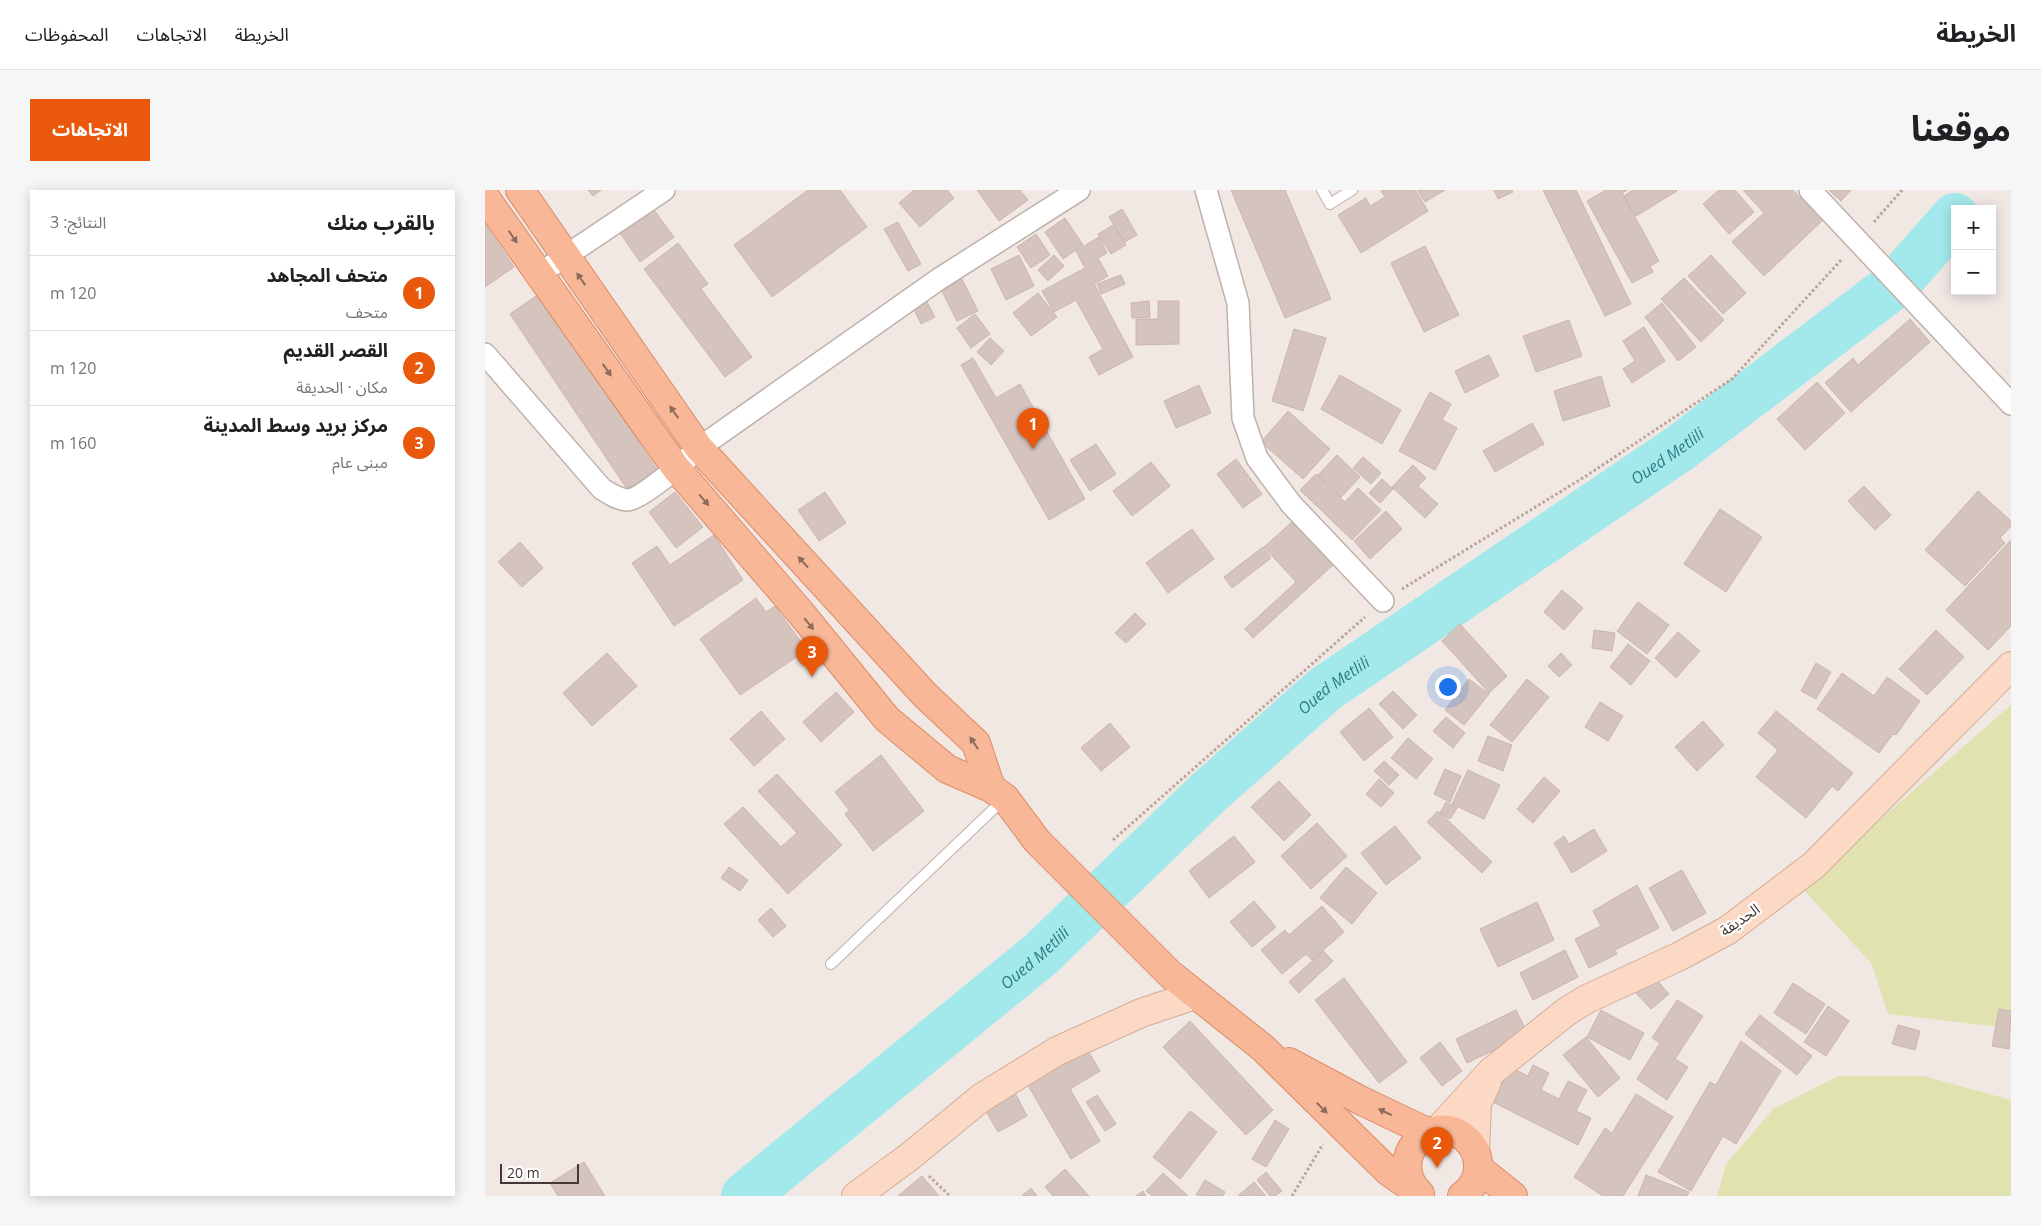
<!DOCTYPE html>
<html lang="ar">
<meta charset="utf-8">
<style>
:root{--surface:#fff;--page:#f6f6f6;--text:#202124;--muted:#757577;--line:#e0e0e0;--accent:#ea580c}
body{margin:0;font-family:"Open Sans","Noto Sans Arabic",sans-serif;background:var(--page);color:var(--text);direction:rtl}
.controls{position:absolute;right:15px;top:15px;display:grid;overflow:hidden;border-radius:0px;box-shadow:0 2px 12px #0003}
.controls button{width:45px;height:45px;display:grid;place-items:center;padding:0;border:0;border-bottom:1px solid var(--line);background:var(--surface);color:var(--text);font:25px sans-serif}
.scale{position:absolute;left:15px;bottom:12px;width:79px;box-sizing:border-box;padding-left:5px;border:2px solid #433835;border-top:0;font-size:14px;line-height:18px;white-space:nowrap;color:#433835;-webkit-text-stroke:4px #fff;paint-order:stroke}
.you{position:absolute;left:962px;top:496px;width:18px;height:18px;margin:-12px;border:4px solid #fff;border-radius:50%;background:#1a73e8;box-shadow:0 0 0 8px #1a73e833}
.badge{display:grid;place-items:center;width:32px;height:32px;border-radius:50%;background:var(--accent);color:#fff;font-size:16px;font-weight:700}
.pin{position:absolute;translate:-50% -41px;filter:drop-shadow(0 1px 2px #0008)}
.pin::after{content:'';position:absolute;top:26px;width:18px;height:15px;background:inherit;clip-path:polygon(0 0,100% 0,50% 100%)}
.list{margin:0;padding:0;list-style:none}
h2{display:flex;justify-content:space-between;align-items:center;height:65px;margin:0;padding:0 20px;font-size:21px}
h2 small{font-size:16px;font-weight:400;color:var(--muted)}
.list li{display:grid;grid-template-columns:32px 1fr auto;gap:15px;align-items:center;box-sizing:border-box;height:75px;padding:0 20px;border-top:1px solid var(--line)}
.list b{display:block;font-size:19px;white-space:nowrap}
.list p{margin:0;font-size:16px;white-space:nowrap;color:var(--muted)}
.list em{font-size:16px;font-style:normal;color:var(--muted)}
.map{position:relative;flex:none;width:1526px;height:1006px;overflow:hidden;direction:ltr;border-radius:0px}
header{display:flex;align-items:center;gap:30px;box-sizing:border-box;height:70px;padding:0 25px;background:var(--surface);border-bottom:1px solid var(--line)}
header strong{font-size:24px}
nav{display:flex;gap:28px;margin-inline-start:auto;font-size:18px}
.intro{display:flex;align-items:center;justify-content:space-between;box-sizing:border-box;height:120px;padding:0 30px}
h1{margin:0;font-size:35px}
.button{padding:12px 22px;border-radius:0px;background:var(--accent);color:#fff;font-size:18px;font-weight:700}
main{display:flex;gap:30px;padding:0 30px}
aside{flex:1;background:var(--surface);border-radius:0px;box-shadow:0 2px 12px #0003}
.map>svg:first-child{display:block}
</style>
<header>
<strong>الخريطة</strong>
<nav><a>الخريطة</a><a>الاتجاهات</a><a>المحفوظات</a></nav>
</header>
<div class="intro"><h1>موقعنا</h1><a class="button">الاتجاهات</a></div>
<main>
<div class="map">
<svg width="1526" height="1006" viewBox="0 0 1526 1006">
<rect width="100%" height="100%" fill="#f1e8e4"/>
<g fill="#e0e3af">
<polygon points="1526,515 1526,831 1523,838 1403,824 1387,774 1317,698"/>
<polygon points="1353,886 1439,886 1526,910 1526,1006 1232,1006 1241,974 1288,919"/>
</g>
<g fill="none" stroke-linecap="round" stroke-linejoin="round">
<path stroke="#a3e9eb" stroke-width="48" id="s1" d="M260,1006l296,-242 168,-162 116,-103 355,-241 217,-165 58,-66"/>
</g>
<g fill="#d5c3be" stroke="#ccb5ae">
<polygon points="103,0 116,0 108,6"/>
<polygon points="323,0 355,0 382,37 287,107 249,55"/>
<polygon points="429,0 462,0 469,8 435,37 414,13"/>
<polygon points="492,0 535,0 543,10 514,31"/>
<polygon points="746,0 800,0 846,109 800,128"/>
<polygon points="899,0 930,0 943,21 876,63 853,25 881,8 885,16 900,7 896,1"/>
<polygon points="932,0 960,0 940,12"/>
<polygon points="1009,0 1027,0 1028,2 1013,9"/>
<polygon points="1058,0 1091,0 1146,114 1120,126"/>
<polygon points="1121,0 1142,0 1137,3 1174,71 1165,76 1168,82 1147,93 1102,11"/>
<polygon points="1148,0 1191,0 1192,1 1151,26 1139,6"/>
<polygon points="1234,0 1250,0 1269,22 1244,44 1218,14"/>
<polygon points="1258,0 1308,0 1337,31 1279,86 1247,52 1279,23"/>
<polygon points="1344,0 1366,0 1356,11"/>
<polygon points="166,16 189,47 155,72 133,40"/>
<polygon points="637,19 652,45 640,52 624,27"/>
<polygon points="580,28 598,55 578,69 560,42"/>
<polygon points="413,32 436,74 423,81 399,39"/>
<polygon points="0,34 29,77 0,97"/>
<polygon points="628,35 641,55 626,64 613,44"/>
<polygon points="551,44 565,65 546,78 532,57"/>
<polygon points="614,47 622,63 613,68 623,86 609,94 648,167 614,185 604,167 618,159 591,110 569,122 557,101 600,78 591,61"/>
<polygon points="193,53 223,94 216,99 267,167 240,187 159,79"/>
<polygon points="940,56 974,125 939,142 906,73"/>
<polygon points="534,65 549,96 521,110 506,79"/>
<polygon points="569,65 579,76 563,91 553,80"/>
<polygon points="1226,65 1261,103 1238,124 1203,86"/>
<polygon points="636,85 640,94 616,104 612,94"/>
<polygon points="1199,88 1239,130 1216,152 1176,109"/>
<polygon points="477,89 493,121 472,131 456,99"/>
<polygon points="553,103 572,127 546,146 528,123"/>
<polygon points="54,104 173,281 144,302 25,124"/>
<polygon points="441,110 450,127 436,134 428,117"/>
<polygon points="664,111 665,127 647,128 646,113"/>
<polygon points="673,111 694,111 694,154 651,155 651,129 673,129"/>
<polygon points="1177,113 1211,157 1193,171 1160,127"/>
<polygon points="490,124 505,144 486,158 472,138"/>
<polygon points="1425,129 1445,152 1366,222 1340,193 1368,168 1373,175"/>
<polygon points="1084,130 1097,166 1051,182 1038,146"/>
<polygon points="1159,137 1180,171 1147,193 1138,179 1150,171 1138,151"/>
<polygon points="809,139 841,148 818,221 787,211"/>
<polygon points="505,148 519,161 506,175 492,162"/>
<polygon points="1004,165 1014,186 980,203 970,181"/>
<polygon points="488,168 511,208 535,194 600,309 564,330 476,175"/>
<polygon points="855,185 916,220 897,254 836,219"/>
<polygon points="1116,186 1125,216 1078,231 1069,201"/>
<polygon points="1332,192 1360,223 1320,260 1292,229"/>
<polygon points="714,195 726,223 691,238 679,211"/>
<polygon points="945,202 966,214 957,230 972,238 950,280 914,261"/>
<polygon points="803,221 845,259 818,289 776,252"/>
<polygon points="1047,233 1059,254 1010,282 998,261"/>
<polygon points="611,254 631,284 605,301 585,270"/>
<polygon points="852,265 875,287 856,307 833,285"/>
<polygon points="878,267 896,283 886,294 868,278"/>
<polygon points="751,269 777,304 758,318 732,284"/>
<polygon points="666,272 685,296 647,326 628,301"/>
<polygon points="928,275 941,288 933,296 953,314 940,328 907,297"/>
<polygon points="831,284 860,312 873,298 896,320 867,350 815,300"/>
<polygon points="897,289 908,299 895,313 884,303"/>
<polygon points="1379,296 1406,325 1390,340 1363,311"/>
<polygon points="1493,301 1526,331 1526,336 1515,348 1520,353 1480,396 1440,360"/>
<polygon points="190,302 218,337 191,358 164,322"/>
<polygon points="340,302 361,333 334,351 313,320"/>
<polygon points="1235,319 1277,347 1241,402 1199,374"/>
<polygon points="901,321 917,339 885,369 869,351"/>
<polygon points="808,331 848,375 768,448 760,439 811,392 779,357"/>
<polygon points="707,339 729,369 683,403 661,373"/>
<polygon points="229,345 258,390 189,436 147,373 172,356 185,375"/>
<polygon points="1526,350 1526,436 1503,460 1461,420"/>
<polygon points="35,352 58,378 37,397 13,372"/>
<polygon points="778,357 786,368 747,398 739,387"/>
<polygon points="1077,400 1098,418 1079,440 1059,422"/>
<polygon points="271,408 281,422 290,416 322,460 255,505 215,449"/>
<polygon points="1153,412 1184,435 1162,464 1132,441"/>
<polygon points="650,423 661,434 641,453 630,443"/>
<polygon points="975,434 1022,486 1004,503 957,451"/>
<polygon points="1109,440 1130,443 1127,461 1107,458"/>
<polygon points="1451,440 1479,467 1442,505 1414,479"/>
<polygon points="1193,442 1215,461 1191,488 1170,468"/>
<polygon points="1143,454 1165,471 1146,495 1125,477"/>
<polygon points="122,463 152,496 107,536 78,503"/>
<polygon points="1076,463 1087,475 1074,487 1063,476"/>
<polygon points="1331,473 1346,482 1331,509 1316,501"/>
<polygon points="1357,483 1389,506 1402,487 1435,511 1411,545 1408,544 1394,563 1332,519"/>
<polygon points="984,489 1004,504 979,535 960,520"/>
<polygon points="1042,489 1064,507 1027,552 1005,535"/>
<polygon points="908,501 932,525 918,539 894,514"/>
<polygon points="351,502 369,522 336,552 318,532"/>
<polygon points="1115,512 1138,526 1123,551 1100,537"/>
<polygon points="884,518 908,547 879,571 855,542"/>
<polygon points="276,521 300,549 269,576 245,549"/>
<polygon points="1291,521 1368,583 1353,601 1347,596 1321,628 1271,587 1293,560 1273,543"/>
<polygon points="961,527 980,543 968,558 948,541"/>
<polygon points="1218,531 1239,555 1212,581 1190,557"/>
<polygon points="625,533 645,557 616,581 596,558"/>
<polygon points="1003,546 1027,555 1018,581 993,571"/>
<polygon points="923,548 948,569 931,589 906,568"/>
<polygon points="396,565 439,621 388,661 360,624 364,620 350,602"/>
<polygon points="899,571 914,585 904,595 889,581"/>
<polygon points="960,579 976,586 965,612 949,604"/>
<polygon points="983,580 1015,595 999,629 967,614"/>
<polygon points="292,584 357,655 303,704 239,634 258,617 296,657 312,643 273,601"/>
<polygon points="1059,587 1075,601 1048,633 1032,619"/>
<polygon points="894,589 909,603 896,617 881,604"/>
<polygon points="794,591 826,625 799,651 766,617"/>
<polygon points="961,612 972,618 965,629 955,623"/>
<polygon points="953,621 1007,672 997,683 942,632"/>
<polygon points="832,633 862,666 826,699 796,666"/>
<polygon points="910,636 936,668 901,695 876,663"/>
<polygon points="1109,639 1122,661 1087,683 1069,653 1079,646 1084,654"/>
<polygon points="749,646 770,672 724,708 704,681"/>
<polygon points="244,677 263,690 255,701 236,688"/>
<polygon points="861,677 892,703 867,734 835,708"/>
<polygon points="1197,680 1221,723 1188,741 1164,698"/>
<polygon points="1152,695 1174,738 1130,760 1132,764 1104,778 1090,749 1116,736 1108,721"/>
<polygon points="769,711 791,737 767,757 745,732"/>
<polygon points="1052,712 1069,750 1013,777 995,739"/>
<polygon points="837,716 859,742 827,770 821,764 797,784 776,760 800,740 804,745"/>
<polygon points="286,718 301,736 288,747 273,730"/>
<polygon points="1080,760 1093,787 1048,810 1035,783"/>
<polygon points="838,761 848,771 814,803 804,792"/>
<polygon points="1168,786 1184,804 1166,819 1150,802"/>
<polygon points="859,788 922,872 894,893 830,810"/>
<polygon points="1308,793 1340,814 1321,844 1289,823"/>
<polygon points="1192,810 1218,826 1190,869 1203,877 1182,910 1152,889 1175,853 1167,848"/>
<polygon points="1343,816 1364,831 1341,866 1319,852"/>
<polygon points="1514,819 1526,821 1524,859 1507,856"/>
<polygon points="1031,820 1043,844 982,873 971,849"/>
<polygon points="1116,820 1159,843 1145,870 1102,847"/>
<polygon points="1275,825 1327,866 1312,885 1260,844"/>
<polygon points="705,831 788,920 761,945 678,857"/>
<polygon points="1413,835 1435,841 1430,860 1407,854"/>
<polygon points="1101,847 1135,888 1113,907 1078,865"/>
<polygon points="1256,851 1296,881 1251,954 1238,946 1206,1001 1173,982 1225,892 1231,895"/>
<polygon points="955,852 977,881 957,896 935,868"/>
<polygon points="600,856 615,881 585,899 615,951 586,969 541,892"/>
<polygon points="1048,875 1064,883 1056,900 1074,909 1083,891 1102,900 1091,921 1106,928 1093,955 1008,912 1025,877 1043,886"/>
<polygon points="528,899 542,926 513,942 498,916"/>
<polygon points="1151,904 1188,927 1138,1006 1118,1006 1089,987 1120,938 1127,943"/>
<polygon points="612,905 631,934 620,941 601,912"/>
<polygon points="705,921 732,942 695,989 668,967"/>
<polygon points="790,930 804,939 781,977 767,969"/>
<polygon points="99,972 120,1006 73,1006 65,993"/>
<polygon points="580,979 604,1006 568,1006 560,997"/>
<polygon points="781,982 797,1001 790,1006 785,1006 772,990"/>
<polygon points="678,983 703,1006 667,1006 661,1001"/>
<polygon points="1161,985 1204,1002 1202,1006 1153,1006"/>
<polygon points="437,986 454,1006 413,1006"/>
<polygon points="720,990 740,1002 738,1006 711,1005"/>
<polygon points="769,992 781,1006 753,1006"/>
<polygon points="546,998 552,1006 537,1006"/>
<polygon points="658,1001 661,1006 651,1006"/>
</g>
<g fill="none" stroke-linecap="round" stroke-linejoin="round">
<defs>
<g id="lane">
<polyline points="837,0 845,14 867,0"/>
<polyline points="346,774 519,609"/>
</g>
<g id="street">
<polyline points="721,0 753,113 758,228 772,268 806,314 898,411"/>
<polyline points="1325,0 1526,214"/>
<polyline points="54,84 179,0"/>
<path d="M0,164l117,135c8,5 15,10 25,11 14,0 60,-41 72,-52l240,-169 140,-89"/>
</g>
<g id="secondary">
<polyline points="953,940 1006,882 1081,822 1102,809 1195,766 1243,740 1329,675 1526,476"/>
<polyline points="990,961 992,914 1002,892"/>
<polyline points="371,1006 424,967 496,908 572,861 656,823 710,805"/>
</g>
<g id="primary">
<polyline points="35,0 214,258 440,505 491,553 506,598"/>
<polyline points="0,7 191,278 315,422 402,529 462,579 506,598 520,608 552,651 685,784 778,858 904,982 933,1002"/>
<polyline points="804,872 875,910 944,943"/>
<polyline points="993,978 1028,1006"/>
<path d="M935,1004c-36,-35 12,-86 46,-55 7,6 11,14 12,24 1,13 -5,25 -16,33"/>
</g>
</defs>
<use href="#lane" stroke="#bfb1ab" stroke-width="12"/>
<use href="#street" stroke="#bfb1ab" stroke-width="24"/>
<use href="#secondary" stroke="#d2ad99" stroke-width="30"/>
<use href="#primary" stroke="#dc8c68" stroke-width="30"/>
<g stroke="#bda39a" stroke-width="3" stroke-dasharray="2.5 2.5" stroke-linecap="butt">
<polyline points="1389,32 1417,0"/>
<polyline points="917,399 1101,286 1247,189 1357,69"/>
<polyline points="628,650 880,427"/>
<polyline points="444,986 465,1006"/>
<polyline points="807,1006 838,954"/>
</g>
<use href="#lane" stroke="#fff" stroke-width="10"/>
<use href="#street" stroke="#fff" stroke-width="21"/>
<use href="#secondary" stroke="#fbd9c5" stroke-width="28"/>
<use href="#primary" stroke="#f8b797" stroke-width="28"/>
</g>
<defs><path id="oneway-solid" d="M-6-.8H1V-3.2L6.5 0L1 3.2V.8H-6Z" transform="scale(1.25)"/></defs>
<g fill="#8b6b5c">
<use href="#oneway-solid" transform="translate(28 47) rotate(55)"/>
<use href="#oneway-solid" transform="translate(96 89) rotate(-125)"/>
<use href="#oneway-solid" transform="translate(122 180) rotate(55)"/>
<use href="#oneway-solid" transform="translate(189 222) rotate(-125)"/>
<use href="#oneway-solid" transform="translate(219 310) rotate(49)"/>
<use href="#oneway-solid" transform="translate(318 372) rotate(-132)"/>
<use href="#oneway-solid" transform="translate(324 434) rotate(51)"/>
<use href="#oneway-solid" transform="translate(489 553) rotate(-124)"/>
<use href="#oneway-solid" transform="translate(837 918) rotate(45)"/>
<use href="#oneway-solid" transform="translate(900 922) rotate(-155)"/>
</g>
<g text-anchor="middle" stroke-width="4.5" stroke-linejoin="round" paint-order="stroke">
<g font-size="15" fill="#433835" stroke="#fff">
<text transform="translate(1255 730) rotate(-35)" y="5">الحديقة</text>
</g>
<g font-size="16" font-style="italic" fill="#2c7e82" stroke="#fff">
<text dy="6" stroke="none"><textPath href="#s1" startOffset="1185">Oued Metlili</textPath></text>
<text dy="6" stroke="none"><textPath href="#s1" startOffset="780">Oued Metlili</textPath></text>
<text dy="6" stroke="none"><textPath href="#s1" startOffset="375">Oued Metlili</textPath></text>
</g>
</g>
</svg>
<div class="controls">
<button>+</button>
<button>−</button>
</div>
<div class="scale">20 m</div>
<div class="you"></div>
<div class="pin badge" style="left:548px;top:259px">1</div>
<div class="pin badge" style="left:952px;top:978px">2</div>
<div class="pin badge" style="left:327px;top:487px">3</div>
</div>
<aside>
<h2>بالقرب منك<small>النتائج: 3</small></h2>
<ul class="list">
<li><span class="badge">1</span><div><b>متحف المجاهد</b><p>متحف</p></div><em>120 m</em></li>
<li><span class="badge">2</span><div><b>القصر القديم</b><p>مكان · الحديقة</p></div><em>120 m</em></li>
<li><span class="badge">3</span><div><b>مركز بريد وسط المدينة</b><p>مبنى عام</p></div><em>160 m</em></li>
</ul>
</aside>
</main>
